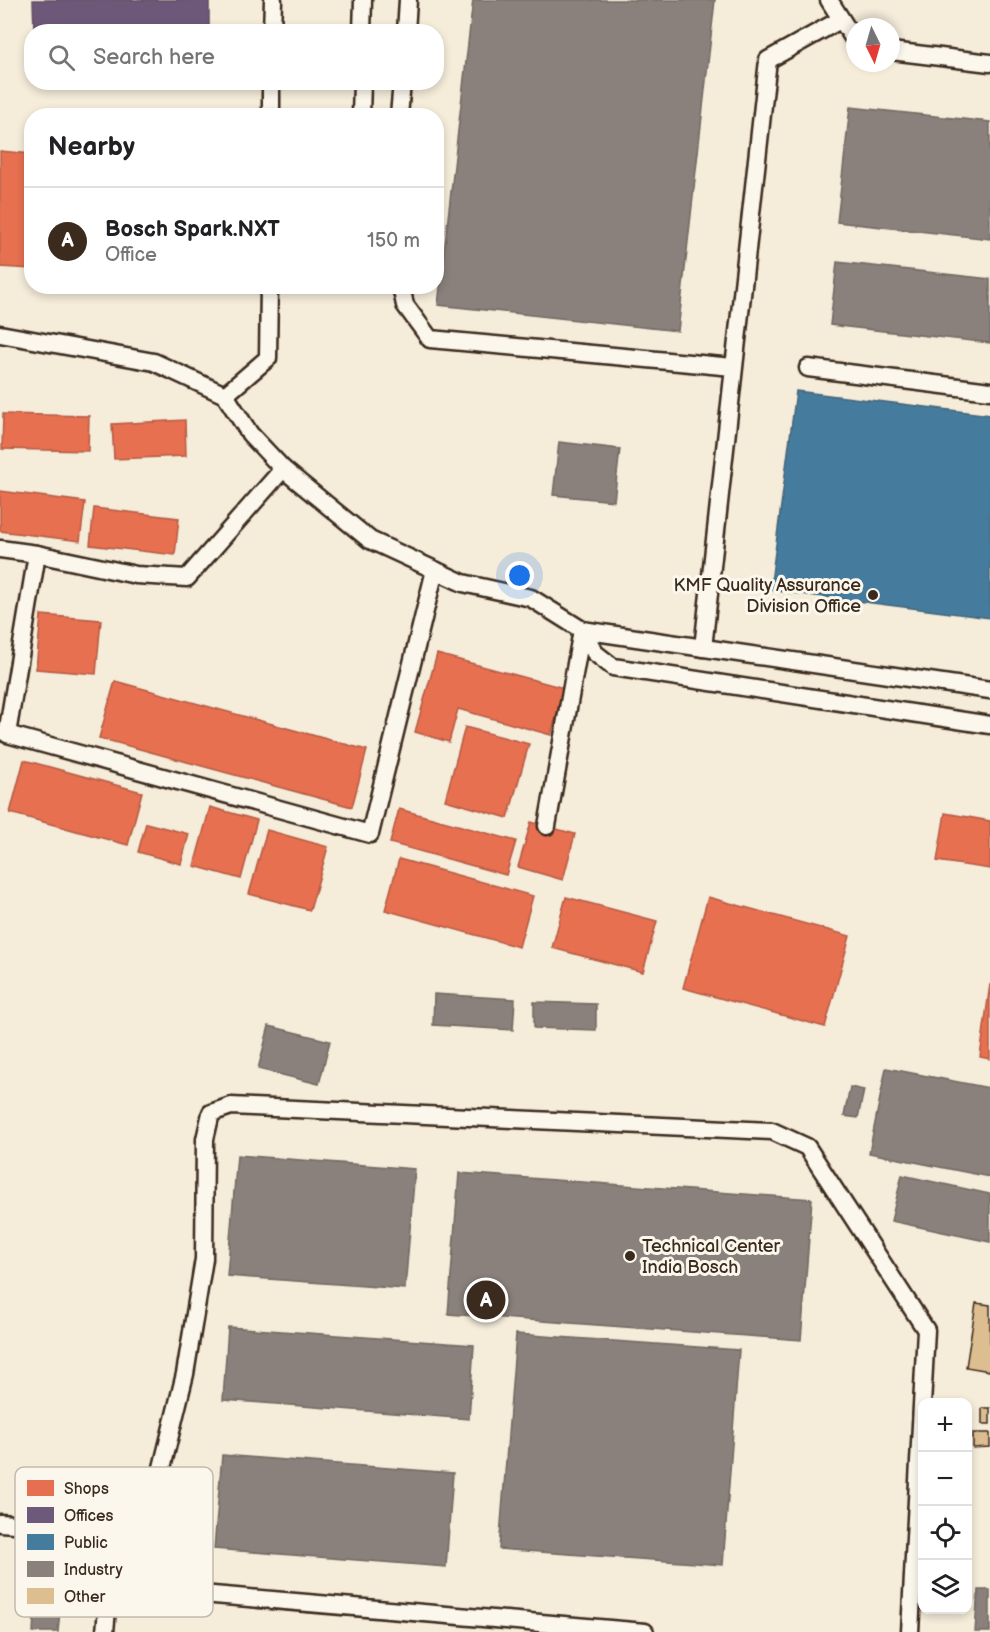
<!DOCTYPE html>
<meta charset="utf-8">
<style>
:root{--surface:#fff;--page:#f2f2f2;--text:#202124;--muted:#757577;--line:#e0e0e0;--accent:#3b2a1e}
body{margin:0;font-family:"Balsamiq Sans",sans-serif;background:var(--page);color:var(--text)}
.controls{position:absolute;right:18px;bottom:18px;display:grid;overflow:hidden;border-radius:12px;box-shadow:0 3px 9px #0003}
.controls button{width:54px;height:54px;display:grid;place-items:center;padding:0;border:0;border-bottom:2px solid var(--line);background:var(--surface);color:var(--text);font:30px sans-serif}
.compass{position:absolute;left:846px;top:18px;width:54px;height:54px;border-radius:50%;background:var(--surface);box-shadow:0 3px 9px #0003;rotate:175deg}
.you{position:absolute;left:520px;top:576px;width:21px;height:21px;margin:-15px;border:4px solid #fff;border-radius:50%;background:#1a73e8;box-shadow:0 0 0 9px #1a73e833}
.badge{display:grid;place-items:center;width:39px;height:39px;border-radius:50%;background:var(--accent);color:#fff;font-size:20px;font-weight:700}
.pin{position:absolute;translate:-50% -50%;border:3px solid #fff;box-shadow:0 2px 6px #0006}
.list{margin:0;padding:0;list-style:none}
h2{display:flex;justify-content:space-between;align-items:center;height:78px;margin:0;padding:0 24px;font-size:26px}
h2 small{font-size:20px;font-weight:400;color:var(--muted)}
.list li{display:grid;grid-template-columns:39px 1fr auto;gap:18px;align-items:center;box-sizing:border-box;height:108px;padding:0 24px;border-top:2px solid var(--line)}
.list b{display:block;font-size:22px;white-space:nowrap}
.list p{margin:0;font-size:20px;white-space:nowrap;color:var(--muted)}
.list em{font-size:20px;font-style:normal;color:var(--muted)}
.icon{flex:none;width:33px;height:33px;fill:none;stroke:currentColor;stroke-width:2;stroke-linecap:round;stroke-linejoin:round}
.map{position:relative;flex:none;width:990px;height:1632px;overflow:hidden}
.search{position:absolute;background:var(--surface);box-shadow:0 3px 9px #0003;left:24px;top:24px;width:420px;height:66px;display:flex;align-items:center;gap:15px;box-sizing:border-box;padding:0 21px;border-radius:24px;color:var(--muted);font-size:22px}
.panel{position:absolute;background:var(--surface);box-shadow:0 3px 9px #0003;left:24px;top:108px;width:420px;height:186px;border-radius:24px}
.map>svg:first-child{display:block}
</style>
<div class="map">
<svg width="990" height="1632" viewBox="0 0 990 1632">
<rect width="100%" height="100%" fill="#f5ecda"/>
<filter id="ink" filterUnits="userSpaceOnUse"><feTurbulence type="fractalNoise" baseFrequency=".0167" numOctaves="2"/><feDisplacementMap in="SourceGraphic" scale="12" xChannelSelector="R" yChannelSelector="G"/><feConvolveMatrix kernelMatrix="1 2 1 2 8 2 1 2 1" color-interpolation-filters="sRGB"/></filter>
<g filter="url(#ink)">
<g fill="#e76f51" stroke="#b35a42" stroke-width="1.5">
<polygon points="0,151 32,154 32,269 0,267"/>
<polygon points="3,414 89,416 88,451 2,449"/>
<polygon points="185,420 186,456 114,459 112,424"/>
<polygon points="0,491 85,502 80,541 0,531"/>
<polygon points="94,508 179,518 175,555 90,545"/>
<polygon points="41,615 101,620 96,674 36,669"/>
<polygon points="437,654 564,688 551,735 458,709 449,742 415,732"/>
<polygon points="115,681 367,750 352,807 99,738"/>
<polygon points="465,727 529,744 508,818 445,800"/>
<polygon points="24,760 142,792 128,845 10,813"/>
<polygon points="210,807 257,820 241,879 194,866"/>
<polygon points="399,809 516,841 506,875 390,843"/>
<polygon points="945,813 990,821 990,869 937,861"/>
<polygon points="531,822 575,834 563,880 518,867"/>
<polygon points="146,823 189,834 181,864 138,852"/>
<polygon points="267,830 328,847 310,910 249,894"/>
<polygon points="399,859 533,896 519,947 385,910"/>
<polygon points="566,897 657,921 643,972 552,948"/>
<polygon points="708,897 850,936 825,1027 683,988"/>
<polygon points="990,984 990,1059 980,1057"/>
</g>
<polygon fill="#6d597a" stroke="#5e4b5e" stroke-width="1.5" points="33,0 209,0 209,32 34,32"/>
<polygon fill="#457b9d" stroke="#426377" stroke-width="1.5" points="796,391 990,415 990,618 770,590"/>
<g fill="#8a817c" stroke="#726760" stroke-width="1.5">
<polygon points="473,0 715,0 678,331 438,305"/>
<polygon points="850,107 990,122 990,239 837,222"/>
<polygon points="837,262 990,279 990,343 830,325"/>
<polygon points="559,442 620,449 614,501 553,495"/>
<polygon points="434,994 515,999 513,1030 433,1025"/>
<polygon points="534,1002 596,1004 596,1030 534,1028"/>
<polygon points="269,1026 330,1041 319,1084 258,1069"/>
<polygon points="886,1068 990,1088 990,1177 869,1153"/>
<polygon points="850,1087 864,1090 858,1118 844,1116"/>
<polygon points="237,1155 415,1169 405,1289 227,1276"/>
<polygon points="459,1173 812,1199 801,1340 448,1314"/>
<polygon points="902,1175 990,1194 990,1242 891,1221"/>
<polygon points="228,1327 474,1345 469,1419 223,1400"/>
<polygon points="516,1334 739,1350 723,1565 499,1549"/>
<polygon points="222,1455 453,1473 446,1567 214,1549"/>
<polygon points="978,1590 990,1590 990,1632 975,1632"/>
<polygon points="35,1598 61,1600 58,1632 33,1632"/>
</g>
<g fill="#dcbe90" stroke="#3b2a1e" stroke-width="1.5">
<polygon points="976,1303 990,1305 990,1371 966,1367"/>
<rect x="982" y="1408" width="8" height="16"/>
<polygon points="973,1433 990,1433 990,1447 973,1448"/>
</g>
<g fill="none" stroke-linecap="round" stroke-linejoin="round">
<defs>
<g id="service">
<polyline points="829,0 855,41"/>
<polyline points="272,32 273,0"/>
<polyline points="362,32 363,0"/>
<polyline points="406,32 408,0"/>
<polyline points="891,51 990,63"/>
<polyline points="271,116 271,82"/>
<polyline points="361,116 362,82"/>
<polyline points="399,116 402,82"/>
<polyline points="269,286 268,358 225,395 250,434 283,469 370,540 463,583 531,598 582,630 990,690"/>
<polyline points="401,286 405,305 430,339 733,367"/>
<polyline points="0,334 154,362 225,395"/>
<polyline points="808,368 990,391"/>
<polyline points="283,469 187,578 136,575 37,554 7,734 370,834 435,570"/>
<polyline points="0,549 37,554"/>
<polyline points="582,630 595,653 613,667 990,725"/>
<polyline points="703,648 768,60 840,20"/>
<polyline points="547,826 582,630"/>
<polyline points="0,1523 146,1533"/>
<polyline points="109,1586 146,1533 185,1374 204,1259 205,1139 211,1113 231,1106 772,1131 807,1147 926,1330 910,1632"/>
<polyline points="105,1632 109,1586 645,1632"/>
</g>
</defs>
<use href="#service" stroke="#3b2a1e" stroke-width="21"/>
<use href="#service" stroke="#fbf7ec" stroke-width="16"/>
</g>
</g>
<g fill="#3b2a1e" stroke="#fbf7ec" stroke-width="2">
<circle cx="873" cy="595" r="6"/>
<circle cx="630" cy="1256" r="6"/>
</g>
<g text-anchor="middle" stroke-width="6" stroke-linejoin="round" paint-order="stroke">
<g font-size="18" fill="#3b2a1e" stroke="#fbf7ec" text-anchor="end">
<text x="861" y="591">KMF Quality Assurance<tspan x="861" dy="21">Division Office</tspan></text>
<text x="642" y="1252" text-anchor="start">Technical Center<tspan x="642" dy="21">India Bosch</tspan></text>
</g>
</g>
<rect x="15" y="1467" width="198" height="150" rx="9" fill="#fbf7ec" stroke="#c1baae" stroke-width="1.5"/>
<rect x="27" y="1480" width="27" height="16" fill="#e76f51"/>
<rect x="27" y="1507" width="27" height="16" fill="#6d597a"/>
<rect x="27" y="1534" width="27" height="16" fill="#457b9d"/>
<rect x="27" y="1561" width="27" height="16" fill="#8a817c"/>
<rect x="27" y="1588" width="27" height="16" fill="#dcbe90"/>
<g font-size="16" fill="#3b2a1e">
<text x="64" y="1494">Shops</text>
<text x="64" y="1521">Offices</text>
<text x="64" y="1548">Public</text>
<text x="64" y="1575">Industry</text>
<text x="64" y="1602">Other</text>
</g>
</svg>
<div class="controls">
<button>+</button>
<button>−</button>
<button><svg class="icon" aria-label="locate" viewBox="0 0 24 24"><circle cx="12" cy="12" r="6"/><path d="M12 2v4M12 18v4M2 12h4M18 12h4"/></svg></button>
<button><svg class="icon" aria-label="layers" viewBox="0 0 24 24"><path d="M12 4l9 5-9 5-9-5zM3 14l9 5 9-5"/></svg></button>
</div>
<svg class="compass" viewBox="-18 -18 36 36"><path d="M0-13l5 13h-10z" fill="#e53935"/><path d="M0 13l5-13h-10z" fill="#757577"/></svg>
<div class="you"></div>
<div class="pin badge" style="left:486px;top:1300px">A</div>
<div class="search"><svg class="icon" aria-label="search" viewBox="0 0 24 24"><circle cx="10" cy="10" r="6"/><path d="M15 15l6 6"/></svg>Search here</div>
<section class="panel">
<h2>Nearby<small></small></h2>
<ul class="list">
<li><span class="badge">A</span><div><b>Bosch Spark.NXT</b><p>Office</p></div><em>150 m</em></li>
</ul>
</section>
</div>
